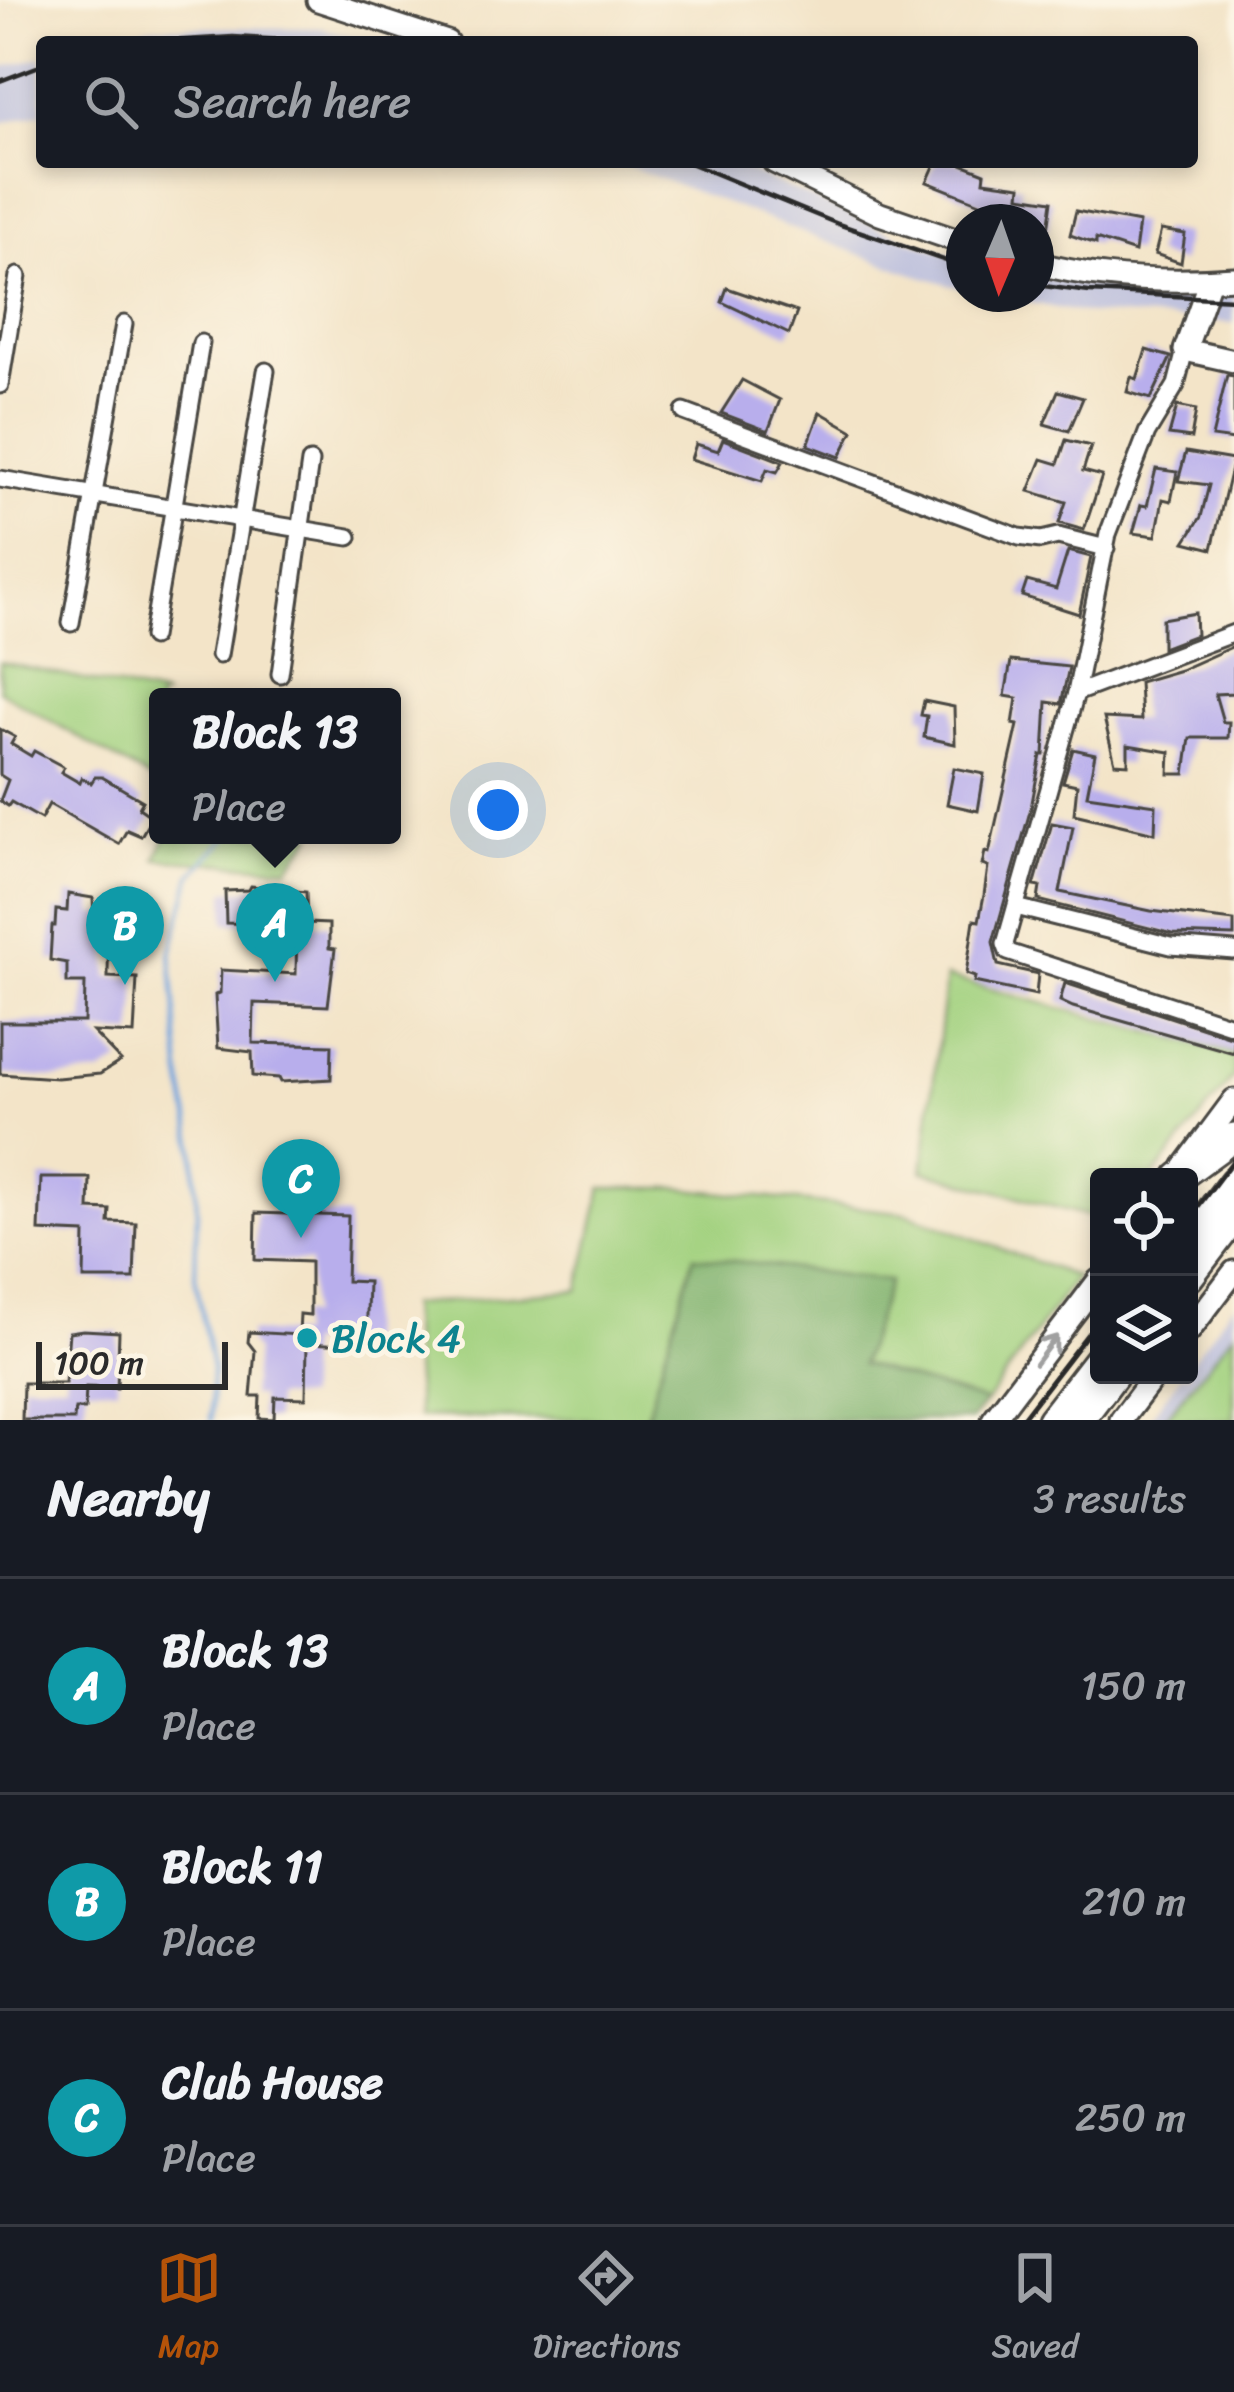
<!DOCTYPE html>
<style>
:root{--surface:#171b24;--page:#242831;--text:#f1f3f6;--muted:#9ea1a6;--line:#363941;--accent:#b45309}
body{margin:0;font-family:Sriracha,sans-serif;background:var(--page);color:var(--text)}
.controls{position:absolute;right:36px;bottom:36px;display:grid;overflow:hidden;border-radius:12px;box-shadow:0 6px 18px #0003}
.controls button{width:108px;height:108px;display:grid;place-items:center;padding:0;border:0;border-bottom:3px solid var(--line);background:var(--surface);color:var(--text);font:60px sans-serif}
.compass{position:absolute;left:946px;top:204px;width:108px;height:108px;border-radius:50%;background:var(--surface);box-shadow:0 6px 18px #0003;rotate:182deg}
.scale{position:absolute;left:36px;bottom:30px;width:192px;box-sizing:border-box;padding-left:12px;border:6px solid #2b2b2b;border-top:0;font-size:33px;line-height:42px;white-space:nowrap;color:#2b2b2b;-webkit-text-stroke:9px #fcf5e5;paint-order:stroke}
.you{position:absolute;left:498px;top:810px;width:42px;height:42px;margin:-30px;border:9px solid #fff;border-radius:50%;background:#1a73e8;box-shadow:0 0 0 18px #1a73e833}
.badge{display:grid;place-items:center;width:78px;height:78px;border-radius:50%;background:var(--accent);color:#fff;font-size:39px;font-weight:700}
.pin{position:absolute;translate:-50% -99px;filter:drop-shadow(0 3px 6px #0008)}
.pin::after{content:'';position:absolute;top:63px;width:42px;height:36px;background:inherit;clip-path:polygon(0 0,100% 0,50% 100%)}
.popup{position:absolute;left:149px;top:688px;width:252px;height:156px;box-sizing:border-box;display:grid;place-content:center;border-radius:12px;background:var(--surface);filter:drop-shadow(0 3px 9px #0005);font-size:39px;white-space:nowrap;color:var(--muted)}
.popup b{font-size:45px;color:var(--text)}
.popup::after{content:'';position:absolute;left:50%;top:100%;margin-left:-24px;border:24px solid transparent;border-top-color:var(--surface)}
.list{margin:0;padding:0;list-style:none}
h2{display:flex;justify-content:space-between;align-items:center;height:156px;margin:0;padding:0 48px;font-size:51px}
h2 small{font-size:39px;font-weight:400;color:var(--muted)}
.list li{display:grid;grid-template-columns:78px 1fr auto;gap:36px;align-items:center;box-sizing:border-box;height:216px;padding:0 48px;border-top:3px solid var(--line)}
.list b{display:block;font-size:45px;white-space:nowrap}
.list p{margin:0;font-size:39px;white-space:nowrap;color:var(--muted)}
.list em{font-size:39px;font-style:normal;color:var(--muted)}
.icon{flex:none;width:66px;height:66px;fill:none;stroke:currentColor;stroke-width:2;stroke-linecap:round;stroke-linejoin:round}
.map{position:relative;flex:none;width:1234px;height:1420px;overflow:hidden}
.search{position:absolute;background:var(--surface);box-shadow:0 6px 18px #0003;left:36px;right:36px;top:36px;height:132px;display:flex;align-items:center;gap:30px;box-sizing:border-box;padding:0 42px;border-radius:12px;color:var(--muted);font-size:45px}
.sheet{height:804px;background:var(--surface)}
nav{display:flex;justify-content:space-around;align-items:center;box-sizing:border-box;height:168px;border-top:3px solid var(--line);background:var(--surface);font-size:33px;color:var(--muted)}
nav a{display:grid;justify-items:center;gap:6px}
nav .on{color:var(--accent)}
.map>svg:first-child{display:block}
</style>
<div class="map">
<svg width="1234" height="1420" viewBox="0 0 1234 1420">
<rect width="100%" height="100%" fill="#fcf5e5"/>
<filter id="ink" filterUnits="userSpaceOnUse"><feTurbulence type="fractalNoise" baseFrequency=".00833" numOctaves="2"/><feDisplacementMap in="SourceGraphic" scale="24" xChannelSelector="R" yChannelSelector="G"/><feConvolveMatrix kernelMatrix="1 2 1 2 8 2 1 2 1" color-interpolation-filters="sRGB"/></filter>
<filter id="wash" filterUnits="userSpaceOnUse"><feTurbulence type="fractalNoise" baseFrequency=".004" numOctaves="4" result="noise"/><feDisplacementMap in="SourceGraphic" scale="48" xChannelSelector="R" yChannelSelector="G"/><feGaussianBlur stdDeviation="2.7" result="paint"/><feColorMatrix in="noise" values="0 0 0 0 0 0 0 0 0 0 0 0 0 0 0 0 0 1.4 0 .05"/><feComposite in="paint" operator="in"/></filter>
<g filter="url(#wash)">
<rect width="100%" height="100%" fill="#f3e4c8"/>
<g fill="#c0c2dd">
<polygon points="151,27 322,28 373,42 95,42"/>
<polygon points="42,57 42,113 0,123 0,68"/>
<polygon points="617,162 727,162 913,242 964,259 964,289 901,270"/>
<polygon points="1036,277 1139,291 1234,294 1234,323 1088,314 985,294 1036,294"/>
<polygon points="1234,1303 1234,1420 1148,1420 1181,1375 1189,1375 1189,1364"/>
</g>
<g fill="#a2d17f" stroke="#667e55" stroke-width="3">
<polygon points="0,662 165,697 158,697 158,784 0,691"/>
<polygon points="167,835 313,835 288,868 156,859"/>
<polygon points="946,977 1234,1055 1234,1076 1153,1177 1099,1177 1099,1219 923,1171"/>
<polygon points="602,1188 678,1188 906,1213 1076,1277 986,1402 861,1364 888,1281 694,1256 645,1420 418,1417 409,1305 579,1290"/>
<polygon points="1234,1332 1234,1420 1164,1420"/>
</g>
<polygon fill="#81b36e" stroke="#566f4c" stroke-width="3" points="694,1256 889,1281 861,1364 986,1402 971,1420 645,1420"/>
<g fill="none" stroke-linecap="round" stroke-linejoin="round">
<polyline stroke="#6fa3dc" stroke-width="4.5" points="211,1420 212,1368 195,1276 197,1211 194,1147 181,1071 171,953 192,875 229,835"/>
</g>
<g id="blocks">
<g fill="#b8aeec">
<polygon points="936,162 957,162 985,173 984,181 1021,186 1020,196 1052,201 1048,230 927,182"/>
<polygon points="1076,211 1139,223 1135,252 1096,239 1096,244 1070,235"/>
<polygon points="1161,230 1185,234 1181,263 1155,254"/>
<polygon points="727,288 797,312 789,334 722,302"/>
<polygon points="1146,350 1171,357 1151,399 1127,392 1131,377 1137,379"/>
<polygon points="1227,375 1234,376 1234,440 1212,437"/>
<polygon points="742,380 780,400 768,431 721,413"/>
<polygon points="1058,391 1083,398 1069,431 1044,424"/>
<polygon points="1177,406 1196,410 1191,438 1169,435"/>
<polygon points="820,412 853,431 840,457 808,445"/>
<polygon points="723,439 783,462 777,472 767,469 762,481 691,459 696,444 718,451"/>
<polygon points="1066,440 1091,446 1083,471 1102,476 1084,530 1059,523 1066,502 1029,491 1042,459 1058,464"/>
<polygon points="1186,452 1233,460 1212,549 1185,542 1201,517 1209,485 1178,481"/>
<polygon points="1156,469 1177,472 1171,501 1163,499 1156,536 1133,533 1141,505 1147,506"/>
<polygon points="1068,551 1091,557 1079,614 1022,596 1027,581 1056,589"/>
<polygon points="1195,613 1196,635 1162,648 1162,619"/>
<polygon points="1234,646 1234,693 1215,694 1223,722 1229,722 1228,738 1190,738 1185,774 1169,774 1170,752 1128,745 1128,764 1115,763 1104,718 1141,720 1139,682 1180,670"/>
<polygon points="1011,661 1069,667 1061,704 1047,702 1044,755 1041,755 1031,808 993,942 998,965 1038,974 1036,995 974,982 975,977 966,974 974,920 979,921 984,895 988,867 982,865 985,852 989,853 1018,725 1013,724 1017,698 1005,696"/>
<polygon points="924,701 954,707 955,744 924,737 927,716 921,715"/>
<polygon points="0,729 15,737 11,744 31,756 34,751 64,767 61,772 80,783 82,778 91,783 95,777 102,777 143,801 139,808 152,817 141,836 127,830 119,844 49,804 41,819 11,802 8,806 0,801 8,780 0,775"/>
<polygon points="1073,749 1095,754 1087,795 1156,805 1155,833 1074,814 1077,785 1063,782"/>
<polygon points="954,768 984,774 978,811 947,804"/>
<polygon points="1052,823 1073,827 1060,892 1151,911 1234,921 1234,936 1173,934 1038,900 1040,887 1034,886"/>
<polygon points="251,886 306,892 307,923 329,924 329,948 335,949 328,1006 254,1003 253,1043 332,1045 331,1079 281,1082 279,1078 253,1076 252,1052 218,1048 215,995 220,993 221,970 296,974 297,925 226,923 225,891 249,890"/>
<polygon points="68,894 93,898 94,914 109,914 108,977 137,978 134,1034 93,1032 121,1061 100,1074 57,1078 0,1074 0,1022 84,1022 85,983 67,983 67,963 50,960 52,926 55,926 56,910 67,911"/>
<polygon points="1065,983 1234,1038 1234,1053 1073,1007 1060,1001"/>
<polygon points="41,1178 90,1178 89,1209 110,1210 109,1222 136,1223 134,1279 84,1279 85,1233 39,1231"/>
<polygon points="256,1213 348,1216 346,1281 368,1282 366,1346 307,1343 306,1398 275,1397 274,1419 259,1418 260,1396 251,1396 255,1351 248,1342 249,1332 299,1335 300,1314 310,1315 310,1262 255,1260"/>
<polygon points="83,1330 119,1332 117,1388 86,1387 85,1409 75,1409 74,1420 22,1420 23,1383 65,1383 69,1332"/>
</g>
</g>
</g>
<g filter="url(#ink)">
<use href="#blocks" fill-opacity="0" stroke="#494743" stroke-width="3"/>
<g fill="none" stroke-linecap="round" stroke-linejoin="round">
<defs>
<g id="street">
<polyline points="0,385 18,276"/>
<polyline points="684,412 1019,537 1041,540 1058,536 1106,548"/>
<polyline points="0,479 349,537"/>
<polyline points="71,623 124,324"/>
<polyline points="1234,633 1076,693 1005,944 1008,952 1234,1026"/>
<polyline points="152,637 201,343"/>
<polyline points="219,655 266,371"/>
<polyline points="280,674 310,462"/>
<polyline points="1076,693 1108,534 1147,433 1176,385 1185,350"/>
<polyline points="1016,907 1171,946 1234,951"/>
</g>
<g id="secondary">
<polyline points="318,0 447,42"/>
<polyline points="774,162 880,214 964,243"/>
<path d="M1036,263c64,17 132,20 198,15"/>
<polyline points="1210,280 1185,350 1234,361"/>
<polyline points="1184,1167 1234,1100"/>
<polyline points="1189,1331 1234,1272"/>
<polyline points="993,1420 1099,1280"/>
<polyline points="1121,1420 1155,1375"/>
</g>
<g id="highway">
<polyline points="1179,1177 1234,1137"/>
<polyline points="1189,1240 1234,1181"/>
<polyline points="1189,1277 1234,1218"/>
<polyline points="1051,1420 1099,1358"/>
<polyline points="1080,1420 1114,1375"/>
</g>
</defs>
<use href="#street" stroke="#494743" stroke-width="21"/>
<use href="#secondary" stroke="#494743" stroke-width="27"/>
<use href="#highway" stroke="#494743" stroke-width="33"/>
<use href="#street" stroke="#fff" stroke-width="15"/>
<use href="#secondary" stroke="#fff" stroke-width="21"/>
<use href="#highway" stroke="#fff" stroke-width="27"/>
<g stroke="#2b2b2b" stroke-width="4.5">
<polyline points="152,42 233,37 322,42"/>
<polyline points="0,81 42,65"/>
<polyline points="687,162 838,224 964,267"/>
<polyline points="1036,285 1089,292 1234,299"/>
<polyline points="1189,1219 1234,1159"/>
<polyline points="1021,1420 1099,1319"/>
</g>
</g>
<defs><path id="oneway-shaft" d="M-6 0H5M1.5-3L5.5 0L1.5 3" fill="none" stroke-width="1.6" stroke-linecap="round" stroke-linejoin="round" transform="scale(3)"/></defs>
<use stroke="#a0a0a0" href="#oneway-shaft" transform="translate(1046 1350) rotate(-53)"/>
</g>
<circle fill="#0f9aa8" stroke="#fcf5e5" stroke-width="4.5" cx="307" cy="1338" r="12"/>
<g text-anchor="middle" stroke-width="10" stroke-linejoin="round" paint-order="stroke">
<g font-size="39" fill="#0d838f" stroke="#fcf5e5" text-anchor="start">
<text x="331" y="1352">Block 4</text>
</g>
</g>
</svg>
<div class="controls">
<button><svg class="icon" aria-label="locate" viewBox="0 0 24 24"><circle cx="12" cy="12" r="6"/><path d="M12 2v4M12 18v4M2 12h4M18 12h4"/></svg></button>
<button><svg class="icon" aria-label="layers" viewBox="0 0 24 24"><path d="M12 4l9 5-9 5-9-5zM3 14l9 5 9-5"/></svg></button>
</div>
<svg class="compass" viewBox="-18 -18 36 36"><path d="M0-13l5 13h-10z" fill="#e53935"/><path d="M0 13l5-13h-10z" fill="#9ea1a6"/></svg>
<div class="scale">100 m</div>
<div class="you"></div>
<div class="pin badge" style="left:275px;top:982px;background:#0f9aa8">A</div>
<div class="popup"><b>Block 13</b>Place</div>
<div class="pin badge" style="left:125px;top:985px;background:#0f9aa8">B</div>
<div class="pin badge" style="left:301px;top:1238px;background:#0f9aa8">C</div>
<div class="search"><svg class="icon" aria-label="search" viewBox="0 0 24 24"><circle cx="10" cy="10" r="6"/><path d="M15 15l6 6"/></svg>Search here</div>
</div>
<section class="sheet">
<h2>Nearby<small>3 results</small></h2>
<ul class="list">
<li><span class="badge" style="background:#0f9aa8">A</span><div><b>Block 13</b><p>Place</p></div><em>150 m</em></li>
<li><span class="badge" style="background:#0f9aa8">B</span><div><b>Block 11</b><p>Place</p></div><em>210 m</em></li>
<li><span class="badge" style="background:#0f9aa8">C</span><div><b>Club House</b><p>Place</p></div><em>250 m</em></li>
</ul>
</section>
<nav>
<a class="on"><svg class="icon" aria-label="map" viewBox="0 0 24 24"><path d="M3 6l6-2 6 2 6-2v14l-6 2-6-2-6 2zM9 4v14M15 6v14"/></svg>Map</a>
<a><svg class="icon" aria-label="directions" viewBox="0 0 24 24"><path d="M12 3l9 9-9 9-9-9zM9 14v-3h6M13 9l2 2-2 2"/></svg>Directions</a>
<a><svg class="icon" aria-label="saved" viewBox="0 0 24 24"><path d="M7 4h10v16l-5-4-5 4z"/></svg>Saved</a>
</nav>
